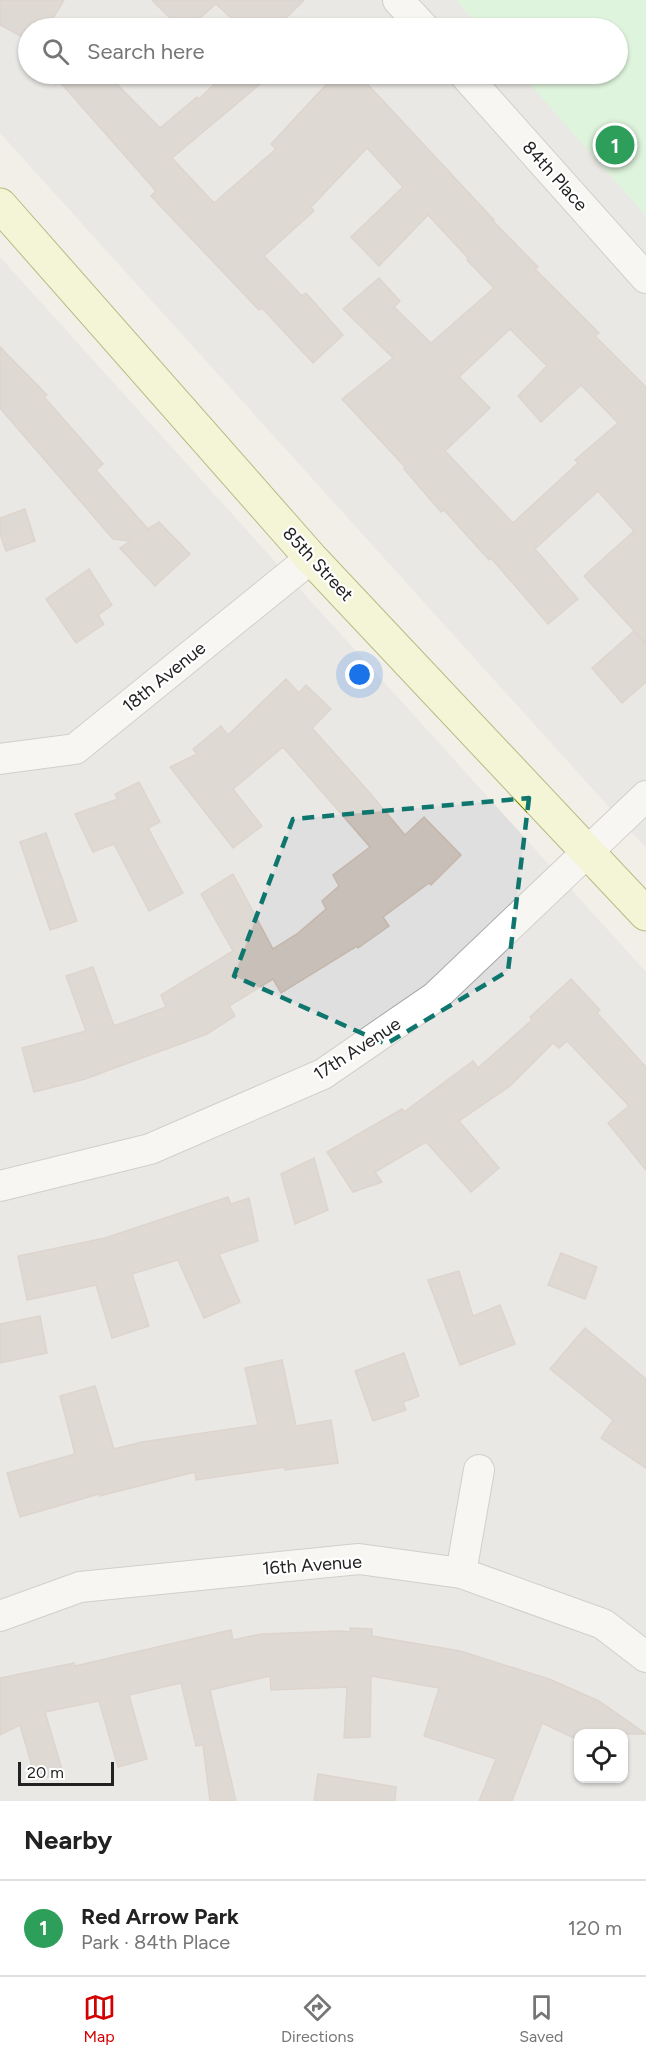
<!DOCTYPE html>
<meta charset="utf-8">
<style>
:root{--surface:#fff;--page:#f6f6f6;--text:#222;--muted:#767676;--line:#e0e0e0;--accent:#d40000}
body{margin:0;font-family:Figtree,sans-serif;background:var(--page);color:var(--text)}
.controls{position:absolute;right:18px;bottom:18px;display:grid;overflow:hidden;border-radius:12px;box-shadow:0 2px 4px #0004}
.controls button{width:54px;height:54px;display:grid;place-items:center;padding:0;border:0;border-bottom:2px solid var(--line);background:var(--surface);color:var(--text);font:30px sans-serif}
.scale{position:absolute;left:18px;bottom:15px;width:96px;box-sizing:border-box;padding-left:6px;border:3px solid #222;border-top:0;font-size:16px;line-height:21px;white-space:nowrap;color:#222;-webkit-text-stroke:4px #fff;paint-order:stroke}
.you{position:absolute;left:360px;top:675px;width:21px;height:21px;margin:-15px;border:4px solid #fff;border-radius:50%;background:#1a73e8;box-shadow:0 0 0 9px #1a73e833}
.badge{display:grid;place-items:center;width:39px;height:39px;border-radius:50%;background:var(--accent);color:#fff;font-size:20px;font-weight:700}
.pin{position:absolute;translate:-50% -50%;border:3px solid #fff;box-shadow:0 2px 6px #0006}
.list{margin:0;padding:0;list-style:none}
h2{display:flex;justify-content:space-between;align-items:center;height:78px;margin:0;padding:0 24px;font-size:26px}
h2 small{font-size:20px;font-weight:400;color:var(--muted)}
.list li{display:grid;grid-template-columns:39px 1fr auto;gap:18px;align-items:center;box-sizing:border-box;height:96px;padding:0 24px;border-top:2px solid var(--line)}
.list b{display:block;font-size:22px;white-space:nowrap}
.list p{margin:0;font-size:20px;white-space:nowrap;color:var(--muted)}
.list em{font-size:20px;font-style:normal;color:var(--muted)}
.icon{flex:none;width:33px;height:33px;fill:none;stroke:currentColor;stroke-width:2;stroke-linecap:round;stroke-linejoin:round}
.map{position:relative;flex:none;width:646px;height:1801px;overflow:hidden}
.search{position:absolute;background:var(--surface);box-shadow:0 2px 4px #0004;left:18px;right:18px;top:18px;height:66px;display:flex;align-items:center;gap:15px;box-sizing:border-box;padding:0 21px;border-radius:33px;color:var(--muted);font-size:22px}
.sheet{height:174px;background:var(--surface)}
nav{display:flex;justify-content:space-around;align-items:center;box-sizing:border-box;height:84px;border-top:2px solid var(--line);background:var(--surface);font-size:16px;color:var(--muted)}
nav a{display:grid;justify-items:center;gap:3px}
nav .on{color:var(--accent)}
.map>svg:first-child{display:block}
</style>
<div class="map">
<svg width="646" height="1801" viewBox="0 0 646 1801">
<rect width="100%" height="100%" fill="#f2efe9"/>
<g fill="#e0dfdf" fill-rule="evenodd">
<path d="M0,0h646v848l-646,-715zM28,28h590v46h-590z"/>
<path d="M0,257l646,715v829h-646zM578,1734h46v44h-46z"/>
</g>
<polygon fill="#c8facc" points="456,0 646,0 646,216 521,74 618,74 618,28 481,28"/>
<g fill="#c7bfb8" stroke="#c4b6ab" stroke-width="1.5" fill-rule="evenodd">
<polygon points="0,0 64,0 47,28 28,28 28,40 0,25"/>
<polygon points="152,0 304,0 276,28 242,28 216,4 188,28 180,28"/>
<path d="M53,74h54l53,54 37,-31 2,2 26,-25h47l-100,84 42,45 62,-54 -5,-5 65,-70h22l136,146 -1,1 45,46 -3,2 64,64 -4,3 51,51v257l-62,-68 50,-45 -36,-40 -63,58 43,50 -30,25 -57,-66 -2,2 -45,-50 -3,2 -37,-43 1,-2 -63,-68 51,-41 -50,-49 36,-31 21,23 -6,6 37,36 63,-55 -27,-28 1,-2 -40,-43 -49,51 -28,-29 52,-50 -36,-39 -56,59 3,4 -50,45 38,40 4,-3 37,42 -30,28 -51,-55 -3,2 -108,-114 5,-5zM510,329l37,37 -29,30 23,26 40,-37 37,38 -43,37 3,3 -65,60 -68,-72 45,-43 -31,-31z"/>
<polygon points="0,347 47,395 44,397 103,464 96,470 148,529 159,522 190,554 155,586 120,548 130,541 113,539 0,408"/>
<polygon points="25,509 35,541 6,551 0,534 0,518"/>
<polygon points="89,569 112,605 98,615 104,624 76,643 46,599"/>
<polygon points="634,631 646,645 646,682 622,703 592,668"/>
<polygon points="286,679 299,693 306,685 331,709 312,728 369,792 405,835 424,817 461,855 431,885 429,883 383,917 389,926 358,948 357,946 281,993 273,979 229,1006 235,1016 207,1034 85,1079 34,1092 22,1048 86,1031 66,976 93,967 114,1026 166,1007 161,995 233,951 201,894 233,874 273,949 297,934 326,909 322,901 339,886 333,875 370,847 283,747 233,789 262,826 233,848 170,767 197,754 193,749 221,726 228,735"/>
<polygon points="139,782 160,822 148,828 183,893 149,911 114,844 93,852 75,814 118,799 115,794"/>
<polygon points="46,833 77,921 50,930 20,842"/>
<polygon points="571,979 600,1010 597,1013 646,1067 646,1170 608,1123 629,1106 567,1041 559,1048 553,1043 510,1086 459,1121 499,1168 471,1192 426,1142 375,1172 382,1182 353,1192 327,1152 402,1109 404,1112 473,1061 478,1068 532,1020 530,1017"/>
<polygon points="314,1158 328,1210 295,1224 281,1174"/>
<polygon points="228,1197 231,1204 249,1198 258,1241 219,1254 240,1302 204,1318 178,1260 132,1274 149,1326 112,1338 96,1285 27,1300 18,1256 105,1238"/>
<polygon points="561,1253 597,1267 585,1299 548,1285"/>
<polygon points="459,1271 473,1316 500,1305 515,1344 460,1365 428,1280"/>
<polygon points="40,1316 47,1353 0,1363 0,1324"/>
<polygon points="585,1328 646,1379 646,1468 601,1438 613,1420 550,1369"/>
<polygon points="404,1353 419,1396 403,1402 406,1410 373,1421 355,1371"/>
<polygon points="282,1360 296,1426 331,1420 338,1463 285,1470 285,1467 196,1480 195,1472 100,1496 99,1494 20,1517 7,1473 75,1454 60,1396 95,1386 114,1449 142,1442 258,1425 245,1368"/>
<polygon points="350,1628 372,1629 372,1636 460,1651 549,1679 599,1701 646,1734 579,1734 578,1740 542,1723 512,1801 479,1801 496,1759 424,1736 439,1688 371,1676 370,1737 344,1738 347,1687 271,1690 270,1676 210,1690 236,1801 210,1801 203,1745 196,1746 181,1683 129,1695 147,1759 118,1767 99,1701 45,1712 63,1773 36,1780 20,1725 0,1735 0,1678 74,1663 75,1666 231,1630 233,1640 261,1634 341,1631 350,1632"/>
<polygon points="318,1774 396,1787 395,1801 314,1801"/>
</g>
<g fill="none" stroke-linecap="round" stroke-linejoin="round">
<defs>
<g id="street">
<polyline points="398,0 424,28"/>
<polyline points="464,74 646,278"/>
<polyline points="0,759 75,749 311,558"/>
<polyline points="0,1186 150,1149 323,1074 435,997 646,796"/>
<polyline points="461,1573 479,1470"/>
<polyline points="0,1616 80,1587 359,1559 461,1573 603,1624 646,1657"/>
</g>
<polyline id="secondary" points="0,205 311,558 646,914"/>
</defs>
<use href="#street" stroke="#a9a9a9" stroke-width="32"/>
<use href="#secondary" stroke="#707d05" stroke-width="35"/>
<use href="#street" stroke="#fff" stroke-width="30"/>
<use href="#secondary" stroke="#f7fabf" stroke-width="33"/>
</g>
<path d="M0 0H646V1801H0ZM529,798l-21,173 -122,73 -152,-68 59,-157z" fill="#f2efe9" fill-opacity=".55" fill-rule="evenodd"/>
<path fill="none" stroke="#0f766e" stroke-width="4.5" stroke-dasharray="12 8" stroke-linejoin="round" d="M529,798l-21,173 -122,73 -152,-68 59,-157z"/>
<g text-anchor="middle" stroke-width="4.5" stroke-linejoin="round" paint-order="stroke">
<g font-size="18" fill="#222" stroke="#fff">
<text transform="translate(555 176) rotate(48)" y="6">84th Place</text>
<text transform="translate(318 564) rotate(47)" y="6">85th Street</text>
<text transform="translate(164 677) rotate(-39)" y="6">18th Avenue</text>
<text transform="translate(357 1049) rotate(-33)" y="6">17th Avenue</text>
<text transform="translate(312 1565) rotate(-4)" y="6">16th Avenue</text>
</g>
</g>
</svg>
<div class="controls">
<button><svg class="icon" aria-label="locate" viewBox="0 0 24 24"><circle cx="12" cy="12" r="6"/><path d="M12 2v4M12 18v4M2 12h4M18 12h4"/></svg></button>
</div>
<div class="scale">20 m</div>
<div class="you"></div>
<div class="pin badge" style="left:615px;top:145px;background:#2e9e5b">1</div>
<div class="search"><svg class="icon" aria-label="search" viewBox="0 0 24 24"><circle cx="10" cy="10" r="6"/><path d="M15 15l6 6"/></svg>Search here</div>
</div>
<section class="sheet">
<h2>Nearby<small></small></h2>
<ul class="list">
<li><span class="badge" style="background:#2e9e5b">1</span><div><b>Red Arrow Park</b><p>Park · 84th Place</p></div><em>120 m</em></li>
</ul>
</section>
<nav>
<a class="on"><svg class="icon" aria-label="map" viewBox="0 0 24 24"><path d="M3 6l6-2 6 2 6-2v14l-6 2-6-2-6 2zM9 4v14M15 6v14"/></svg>Map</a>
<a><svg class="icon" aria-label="directions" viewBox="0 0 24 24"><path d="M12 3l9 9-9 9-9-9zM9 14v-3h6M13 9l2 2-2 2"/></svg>Directions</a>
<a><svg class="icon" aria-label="saved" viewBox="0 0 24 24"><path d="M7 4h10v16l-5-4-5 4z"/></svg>Saved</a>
</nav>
